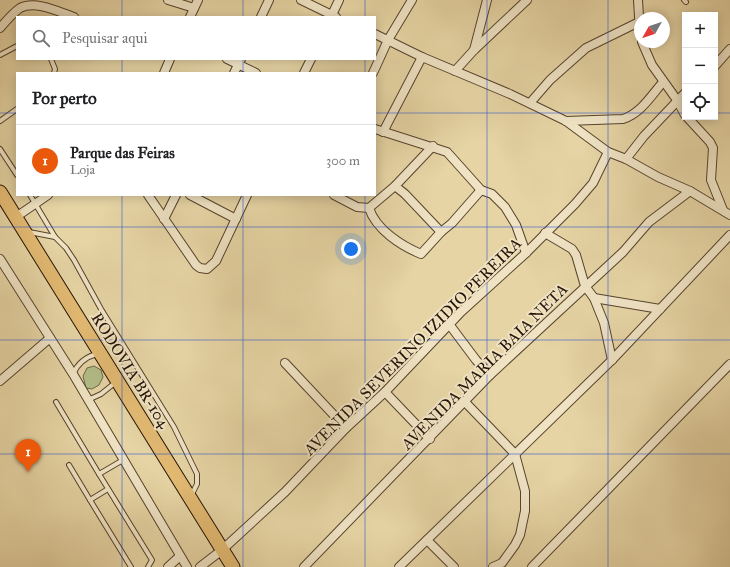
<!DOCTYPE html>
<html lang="pt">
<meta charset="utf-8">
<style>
:root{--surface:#fff;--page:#f2f2f2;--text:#202124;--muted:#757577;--line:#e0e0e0;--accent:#ea580c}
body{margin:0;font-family:"IM FELL Great Primer",serif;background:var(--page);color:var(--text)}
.controls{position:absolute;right:12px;top:12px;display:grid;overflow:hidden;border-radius:0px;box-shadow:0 2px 10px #0003}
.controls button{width:36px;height:36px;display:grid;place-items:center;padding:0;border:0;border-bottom:1px solid var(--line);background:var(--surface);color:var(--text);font:20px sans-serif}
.compass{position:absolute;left:634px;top:12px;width:36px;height:36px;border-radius:50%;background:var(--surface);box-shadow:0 2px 10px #0003;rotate:230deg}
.you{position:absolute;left:351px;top:249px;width:14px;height:14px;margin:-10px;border:3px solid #fff;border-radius:50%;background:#1a73e8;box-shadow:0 0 0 6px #1a73e833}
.badge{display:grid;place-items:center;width:26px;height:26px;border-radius:50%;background:var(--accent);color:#fff;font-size:13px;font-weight:700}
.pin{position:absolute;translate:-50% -33px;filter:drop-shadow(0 1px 2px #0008)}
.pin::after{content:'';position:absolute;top:21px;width:14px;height:12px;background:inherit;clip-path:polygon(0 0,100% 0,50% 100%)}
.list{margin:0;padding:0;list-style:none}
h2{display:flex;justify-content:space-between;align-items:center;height:52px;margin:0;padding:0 16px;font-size:17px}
h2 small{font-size:13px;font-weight:400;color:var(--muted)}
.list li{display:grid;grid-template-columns:26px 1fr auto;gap:12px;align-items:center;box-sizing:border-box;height:72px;padding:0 16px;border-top:1px solid var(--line)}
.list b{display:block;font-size:15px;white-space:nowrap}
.list p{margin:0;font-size:13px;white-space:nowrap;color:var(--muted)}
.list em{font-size:13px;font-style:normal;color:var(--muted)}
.icon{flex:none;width:22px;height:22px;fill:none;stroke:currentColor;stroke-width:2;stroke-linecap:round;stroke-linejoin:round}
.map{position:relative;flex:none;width:730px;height:567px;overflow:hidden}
.search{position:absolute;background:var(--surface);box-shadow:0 2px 10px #0003;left:16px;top:16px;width:360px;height:44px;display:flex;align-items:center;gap:10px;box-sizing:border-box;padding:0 14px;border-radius:0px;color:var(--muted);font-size:15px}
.panel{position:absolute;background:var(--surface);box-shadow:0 2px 10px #0003;left:16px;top:72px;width:360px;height:124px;border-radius:0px}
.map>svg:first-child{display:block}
</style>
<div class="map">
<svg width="730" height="567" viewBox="0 0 730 567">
<rect width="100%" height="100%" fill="#e6d4a4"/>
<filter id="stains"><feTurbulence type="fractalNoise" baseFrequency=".005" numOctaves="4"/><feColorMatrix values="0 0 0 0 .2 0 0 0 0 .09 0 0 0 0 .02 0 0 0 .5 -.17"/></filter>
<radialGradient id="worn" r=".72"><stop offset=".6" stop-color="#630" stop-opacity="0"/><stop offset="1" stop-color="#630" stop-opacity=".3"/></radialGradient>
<polygon fill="#b2bd88" stroke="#6c6846" points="94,366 101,370 103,377 99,385 92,389 86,388 83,376 87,368"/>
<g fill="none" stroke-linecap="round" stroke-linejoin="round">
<defs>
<g id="service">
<polyline points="684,0 686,2"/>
<polyline points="0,55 17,46"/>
<polyline points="51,59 55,69 54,73"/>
<polyline points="0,121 17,109"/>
<polyline points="0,149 17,175"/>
<polyline points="30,195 55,237"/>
<polyline points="29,232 55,237 66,248 74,260 101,309 174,427 197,474 197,484 191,496"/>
<path d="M73,374c5,-11 12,-17 24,-20"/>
<polyline points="88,400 101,394 116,382"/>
<polyline points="56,402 99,474"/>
<polyline points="123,460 99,474 152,560 148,567"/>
<polyline points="69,465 90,500"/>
<polyline points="108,489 90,500 131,567"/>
</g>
<g id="minor">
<polyline points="168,0 194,8"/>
<polyline points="301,0 336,17"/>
<polyline points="638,0 640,33"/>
<polyline points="190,17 198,0"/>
<polyline points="261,17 269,0"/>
<polyline points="331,17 339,0"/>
<path d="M0,28c6,-7 13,-15 20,-20 16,-8 39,4 54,9"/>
<polyline points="375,34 422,57 510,94 566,121 608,152 626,159 658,177 690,191 730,215"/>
<polyline points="642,42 652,65 677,100 685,115"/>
<polyline points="474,50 487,0"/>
<polyline points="227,59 256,73"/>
<polyline points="715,66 730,49"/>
<polyline points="455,71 474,50 527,0"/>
<polyline points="164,73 170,59"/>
<polyline points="234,73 241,59"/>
<polyline points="304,73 311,59"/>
<polyline points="373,73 388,40 412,0"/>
<polyline points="530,103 550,80 586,48 639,22"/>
<polyline points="687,117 710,142 713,148 711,180 723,210"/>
<path d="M566,121l57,-2c18,-6 28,-23 40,-37"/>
<polyline points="375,129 447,152 481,190 492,194 505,207 516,225 526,253"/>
<polyline points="383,132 422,57"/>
<polyline points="626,159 644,136 685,93"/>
<polyline points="395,186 405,194 441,232 452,223 481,190"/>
<polyline points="148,195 196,265 200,268 207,269 216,261 247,195"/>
<polyline points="190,195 236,219"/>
<polyline points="334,195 357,207 369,208 395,186 433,146"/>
<path d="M369,208c7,22 33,38 52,46l20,-22"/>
<polyline points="16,217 48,195"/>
<polyline points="164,219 176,195"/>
<polyline points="545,233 572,249 576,255 585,286 594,298 604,323 612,360"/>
<polyline points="0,259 73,374 187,567"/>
<polyline points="594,298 660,309"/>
<polyline points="449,324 476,360 490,375"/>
<polyline points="285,363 346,428"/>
<polyline points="0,381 50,338"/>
<polyline points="385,392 430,439"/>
<polyline points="465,402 515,454 525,491 525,511 520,535 515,545 502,563 493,567"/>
<polyline points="427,540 454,567"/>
<polyline points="168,567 180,556"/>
<polyline points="200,567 222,550 285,492 346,428 385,392 461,312 526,253 575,204 593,183 608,152"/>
<polyline points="304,567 490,375 623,252 649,222 690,191"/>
<polyline points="399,567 612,360 730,235"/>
<polyline points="532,567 730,364"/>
</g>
<polyline id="trunk" points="0,192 233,567"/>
</defs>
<use href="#service" stroke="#56432d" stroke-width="6"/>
<use href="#minor" stroke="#56432d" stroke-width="10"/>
<use href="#trunk" stroke="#261305" stroke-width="15"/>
<use href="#service" stroke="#efe3c4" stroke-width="4"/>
<use href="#minor" stroke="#efe3c4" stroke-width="8"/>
<use href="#trunk" stroke="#e3ba72" stroke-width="13"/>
</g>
<path fill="none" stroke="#1d4ed8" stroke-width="1" stroke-opacity="0.55" d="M122,0v17M243,0v17M365,0v17M487,0v567M608,0v567M122,59v14M243,59v14M365,59v14M0,113h17M375,113h310M715,113h15M122,195v372M243,195v372M365,195v372M0,227h730M0,340h730M0,454h730"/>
<g text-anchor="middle" stroke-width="4" stroke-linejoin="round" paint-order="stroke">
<g font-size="16" fill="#261305" stroke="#efe3c4">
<text transform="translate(412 346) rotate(-45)" y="6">AVENIDA SEVERINO IZIDIO PEREIRA</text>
<text transform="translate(484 366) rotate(-45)" y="6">AVENIDA MARIA BAIA NETA</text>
<text transform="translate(131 370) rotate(58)" y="6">RODOVIA BR-104</text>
</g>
</g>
<rect width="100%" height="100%" filter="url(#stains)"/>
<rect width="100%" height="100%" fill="url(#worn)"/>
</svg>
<div class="controls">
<button>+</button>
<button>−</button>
<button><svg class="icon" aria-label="locate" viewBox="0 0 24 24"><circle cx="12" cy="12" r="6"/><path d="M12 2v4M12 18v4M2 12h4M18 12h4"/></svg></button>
</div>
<svg class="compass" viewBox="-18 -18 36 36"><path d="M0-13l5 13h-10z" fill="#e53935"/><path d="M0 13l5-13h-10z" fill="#757577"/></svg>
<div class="you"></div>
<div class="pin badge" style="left:28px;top:472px">1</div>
<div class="search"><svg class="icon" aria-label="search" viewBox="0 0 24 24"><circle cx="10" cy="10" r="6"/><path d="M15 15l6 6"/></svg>Pesquisar aqui</div>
<section class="panel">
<h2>Por perto<small></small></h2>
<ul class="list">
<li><span class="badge">1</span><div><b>Parque das Feiras</b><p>Loja</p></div><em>300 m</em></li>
</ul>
</section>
</div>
